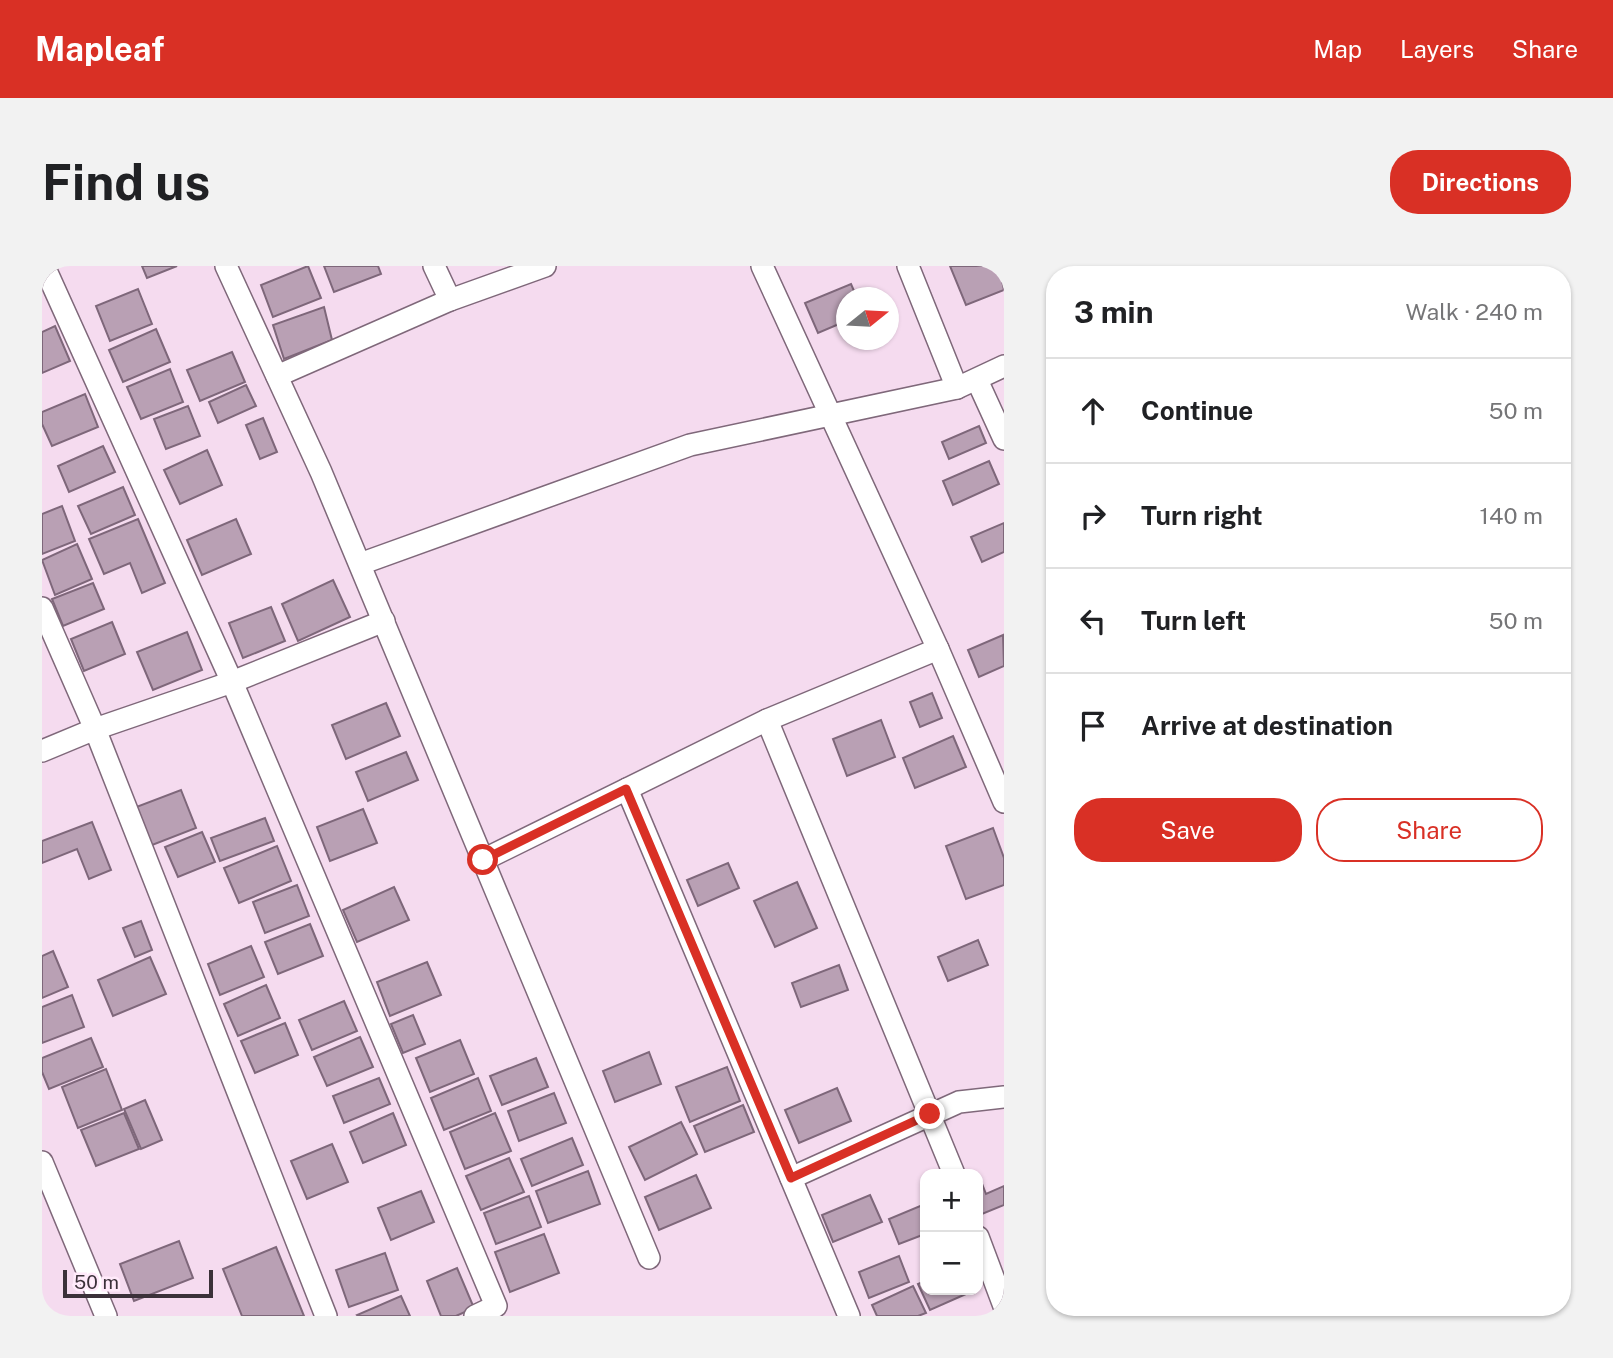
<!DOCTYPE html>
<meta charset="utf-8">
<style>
:root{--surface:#fff;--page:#f2f2f2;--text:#202124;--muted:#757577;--line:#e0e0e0;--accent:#d93025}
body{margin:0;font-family:"Public Sans",sans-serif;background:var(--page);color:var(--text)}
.controls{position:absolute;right:21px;bottom:21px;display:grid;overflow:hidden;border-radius:14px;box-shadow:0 2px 5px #0004}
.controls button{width:63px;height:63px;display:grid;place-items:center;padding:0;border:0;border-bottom:2px solid var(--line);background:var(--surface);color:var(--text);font:35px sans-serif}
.compass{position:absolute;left:794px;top:21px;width:63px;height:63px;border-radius:50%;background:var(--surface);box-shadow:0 2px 5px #0004;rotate:72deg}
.scale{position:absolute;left:21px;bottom:18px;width:150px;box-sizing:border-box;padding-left:7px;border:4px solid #3b3139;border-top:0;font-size:19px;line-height:24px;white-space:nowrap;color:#3b3139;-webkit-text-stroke:5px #ffeafa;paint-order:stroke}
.stop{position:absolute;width:21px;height:21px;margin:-16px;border:5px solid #d93025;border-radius:50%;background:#fff}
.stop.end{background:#d93025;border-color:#fff;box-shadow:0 2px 7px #0008}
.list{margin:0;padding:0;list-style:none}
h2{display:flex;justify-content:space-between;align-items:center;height:91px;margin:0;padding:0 28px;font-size:30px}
h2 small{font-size:23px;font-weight:400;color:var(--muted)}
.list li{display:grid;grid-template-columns:46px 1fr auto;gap:21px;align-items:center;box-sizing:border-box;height:105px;padding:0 28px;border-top:2px solid var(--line)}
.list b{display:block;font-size:26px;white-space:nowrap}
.list em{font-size:23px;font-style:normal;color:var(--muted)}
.actions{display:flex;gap:14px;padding:21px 28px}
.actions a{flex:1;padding:16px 0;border:2px solid var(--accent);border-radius:28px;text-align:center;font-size:24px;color:var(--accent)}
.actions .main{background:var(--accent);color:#fff}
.icon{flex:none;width:38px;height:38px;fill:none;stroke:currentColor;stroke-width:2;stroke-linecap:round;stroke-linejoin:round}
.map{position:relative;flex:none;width:962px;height:1050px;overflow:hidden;border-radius:28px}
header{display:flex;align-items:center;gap:42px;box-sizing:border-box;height:98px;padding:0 35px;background:var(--accent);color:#fff}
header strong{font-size:33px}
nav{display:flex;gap:38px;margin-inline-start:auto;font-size:24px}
.intro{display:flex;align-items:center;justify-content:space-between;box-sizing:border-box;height:168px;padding:0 42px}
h1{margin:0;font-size:49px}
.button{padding:18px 32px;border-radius:28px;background:var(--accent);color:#fff;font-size:24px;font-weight:700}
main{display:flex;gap:42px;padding:0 42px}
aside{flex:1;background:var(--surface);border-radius:28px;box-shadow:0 2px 5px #0004}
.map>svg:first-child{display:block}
</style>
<header>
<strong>Mapleaf</strong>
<nav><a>Map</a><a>Layers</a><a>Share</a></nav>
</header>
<div class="intro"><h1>Find us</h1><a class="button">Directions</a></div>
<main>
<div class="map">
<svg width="962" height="1050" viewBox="0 0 962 1050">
<rect width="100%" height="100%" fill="#f5dbef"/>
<g fill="#b9a0b4" stroke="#7e677a" stroke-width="2">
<polygon points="100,0 135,0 105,12"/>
<polygon points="266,0 279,32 231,51 219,19"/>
<polygon points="282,0 336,0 339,8 292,26"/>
<polygon points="908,0 957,0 962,24 924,39"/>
<polygon points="809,18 815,32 804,32 804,55 776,67 763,37"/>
<polygon points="96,23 110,58 68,75 54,40"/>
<polygon points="282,41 290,74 242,93 231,59"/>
<polygon points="13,60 28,95 0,107 0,66"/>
<polygon points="114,63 128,96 81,116 67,84"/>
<polygon points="190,86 203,116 158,135 145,104"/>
<polygon points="128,103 141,136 99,153 85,121"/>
<polygon points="204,119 214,140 176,157 167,136"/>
<polygon points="43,128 56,161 10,180 0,158 0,146"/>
<polygon points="146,140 158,170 124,183 112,153"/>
<polygon points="221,152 235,186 218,193 204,159"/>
<polygon points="937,160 944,177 907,193 900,176"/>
<polygon points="61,180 73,206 27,226 16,200"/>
<polygon points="165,184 180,219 138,238 122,204"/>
<polygon points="947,195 957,218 911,239 901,215"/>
<polygon points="81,221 93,249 49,268 36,240"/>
<polygon points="20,240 33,275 0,288 0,248"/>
<polygon points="96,253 123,317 100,327 88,297 62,308 47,273"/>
<polygon points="194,253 209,288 160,309 145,274"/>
<polygon points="962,257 962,286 940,296 929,271"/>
<polygon points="35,278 50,313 13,329 0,294"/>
<polygon points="291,314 308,351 256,375 240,338"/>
<polygon points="51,317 62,343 21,360 10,333"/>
<polygon points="229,341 243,375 201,392 187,357"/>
<polygon points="70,356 83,388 42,405 29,373"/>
<polygon points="145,366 160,404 111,424 95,386"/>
<polygon points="961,369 962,400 937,411 926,384"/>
<polygon points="890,427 900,452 878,461 868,436"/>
<polygon points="344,437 358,470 304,493 290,459"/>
<polygon points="839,454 853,491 805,510 791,473"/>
<polygon points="911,470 924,501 873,522 861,492"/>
<polygon points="364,486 376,514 326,535 314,506"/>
<polygon points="139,524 154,562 105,581 89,543"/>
<polygon points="321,543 335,577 288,595 275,561"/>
<polygon points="223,552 232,575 178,595 169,572"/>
<polygon points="50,556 69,604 47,613 35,583 0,597 0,575"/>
<polygon points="951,562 962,592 962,619 924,633 904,580"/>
<polygon points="160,566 173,596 136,611 123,581"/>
<polygon points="235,580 249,615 197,637 182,602"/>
<polygon points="686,597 697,622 656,640 645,614"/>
<polygon points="755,616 775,662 733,681 712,635"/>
<polygon points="255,619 267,650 223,667 211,636"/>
<polygon points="352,621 367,654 315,676 301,644"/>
<polygon points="99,655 110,684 93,691 81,662"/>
<polygon points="268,658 281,690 236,708 223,676"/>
<polygon points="936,674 946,699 906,715 896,691"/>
<polygon points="209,680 222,711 178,729 166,698"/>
<polygon points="11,685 26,721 0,732 0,690"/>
<polygon points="108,691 124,728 71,750 56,714"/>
<polygon points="385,696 399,729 348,750 335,716"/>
<polygon points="797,699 806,724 759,741 750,717"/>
<polygon points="224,719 238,752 196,770 182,738"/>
<polygon points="30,729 42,761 0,777 0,741"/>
<polygon points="302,735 315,765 270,784 257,754"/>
<polygon points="371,749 383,778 361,787 349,758"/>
<polygon points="243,757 256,789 213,807 199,775"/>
<polygon points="318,771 331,801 285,820 272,791"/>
<polygon points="49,772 61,801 7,823 0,806 0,792"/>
<polygon points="418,774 432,808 388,826 374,792"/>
<polygon points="607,786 619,818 573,836 561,805"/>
<polygon points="494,792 506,821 460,839 448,810"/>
<polygon points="685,801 698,835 648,856 634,821"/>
<polygon points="64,803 80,844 36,862 20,821"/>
<polygon points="337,812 348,838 302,857 291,830"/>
<polygon points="436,812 449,845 402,864 389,832"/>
<polygon points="795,822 809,855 757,877 743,844"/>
<polygon points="512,827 524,857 477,875 466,845"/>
<polygon points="103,834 120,874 99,883 82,843"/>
<polygon points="701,839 712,866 663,886 652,860"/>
<polygon points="82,847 97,883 54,900 39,864"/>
<polygon points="351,847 364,879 321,897 308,866"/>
<polygon points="453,847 469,885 423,903 408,866"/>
<polygon points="639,856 655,888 603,914 587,881"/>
<polygon points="530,872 541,899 490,920 479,893"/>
<polygon points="290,878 306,916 265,933 249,895"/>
<polygon points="467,892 482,926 439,944 424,910"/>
<polygon points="546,905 558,938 506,957 494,925"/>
<polygon points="654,909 669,942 617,964 603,931"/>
<polygon points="939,915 944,928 962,920 962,939 940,948 936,939 936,916"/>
<polygon points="379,925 392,956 349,974 336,942"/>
<polygon points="828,929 840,956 791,976 780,949"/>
<polygon points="487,930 499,961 454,978 442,947"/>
<polygon points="883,938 883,968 857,978 847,953"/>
<polygon points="502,968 517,1007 468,1026 453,986"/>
<polygon points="137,975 151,1012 92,1035 78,998"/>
<polygon points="234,981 262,1050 200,1050 181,1003"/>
<polygon points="343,987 356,1024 307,1041 294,1004"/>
<polygon points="857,990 867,1016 827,1032 817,1006"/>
<polygon points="415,1002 432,1042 414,1050 399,1050 385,1015"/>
<polygon points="883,1015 883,1024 933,1024 888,1044 876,1018"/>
<polygon points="871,1020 884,1047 876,1050 835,1050 830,1039"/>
<polygon points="359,1030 368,1050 316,1050 315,1049"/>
</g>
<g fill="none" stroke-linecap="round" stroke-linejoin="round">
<defs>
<g id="minor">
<polyline points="2,0 190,416 454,1040 433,1050"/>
<polyline points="184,0 279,206 607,992"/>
<polyline points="392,0 408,34"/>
<polyline points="720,0 896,383 962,536"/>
<polyline points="866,0 915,122"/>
<polyline points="235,110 408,34 503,0"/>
<polyline points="935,114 962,173"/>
<polyline points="318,298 648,179 915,122 962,100"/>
<polyline points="0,342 53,463 284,1050"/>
<polyline points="725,454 912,908"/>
<polyline points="0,485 53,463 190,416 342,355"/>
<polyline points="585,523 807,1050"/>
<polyline points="441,594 725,454 896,383"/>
<polyline points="0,896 64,1050"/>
<polyline points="749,912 917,836 962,831"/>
<polyline points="936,971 962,1040"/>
</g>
</defs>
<use href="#minor" stroke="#7f687a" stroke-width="24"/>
<use href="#minor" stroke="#fff" stroke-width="21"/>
</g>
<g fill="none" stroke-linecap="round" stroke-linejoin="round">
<polyline stroke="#d93025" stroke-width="9" points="441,594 584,523 749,912 888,848"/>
</g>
</svg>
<div class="controls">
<button>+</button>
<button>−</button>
</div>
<svg class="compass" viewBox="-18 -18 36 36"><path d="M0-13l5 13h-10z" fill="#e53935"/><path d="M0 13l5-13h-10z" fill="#757577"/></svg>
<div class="scale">50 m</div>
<div class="stop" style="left:441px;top:594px"></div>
<div class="stop end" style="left:888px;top:848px"></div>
</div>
<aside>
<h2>3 min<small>Walk · 240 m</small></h2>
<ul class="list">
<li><svg class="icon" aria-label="ahead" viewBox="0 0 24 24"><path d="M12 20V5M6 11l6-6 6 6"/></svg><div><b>Continue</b></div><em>50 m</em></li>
<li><svg class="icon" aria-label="right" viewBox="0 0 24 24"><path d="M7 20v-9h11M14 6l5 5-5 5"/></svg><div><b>Turn right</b></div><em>140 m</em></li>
<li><svg class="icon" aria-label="left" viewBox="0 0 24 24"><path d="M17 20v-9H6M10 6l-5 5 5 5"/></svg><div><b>Turn left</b></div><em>50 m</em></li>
<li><svg class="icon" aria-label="arrive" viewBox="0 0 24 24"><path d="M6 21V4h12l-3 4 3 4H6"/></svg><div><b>Arrive at destination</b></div></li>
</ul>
<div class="actions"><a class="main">Save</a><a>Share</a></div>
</aside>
</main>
